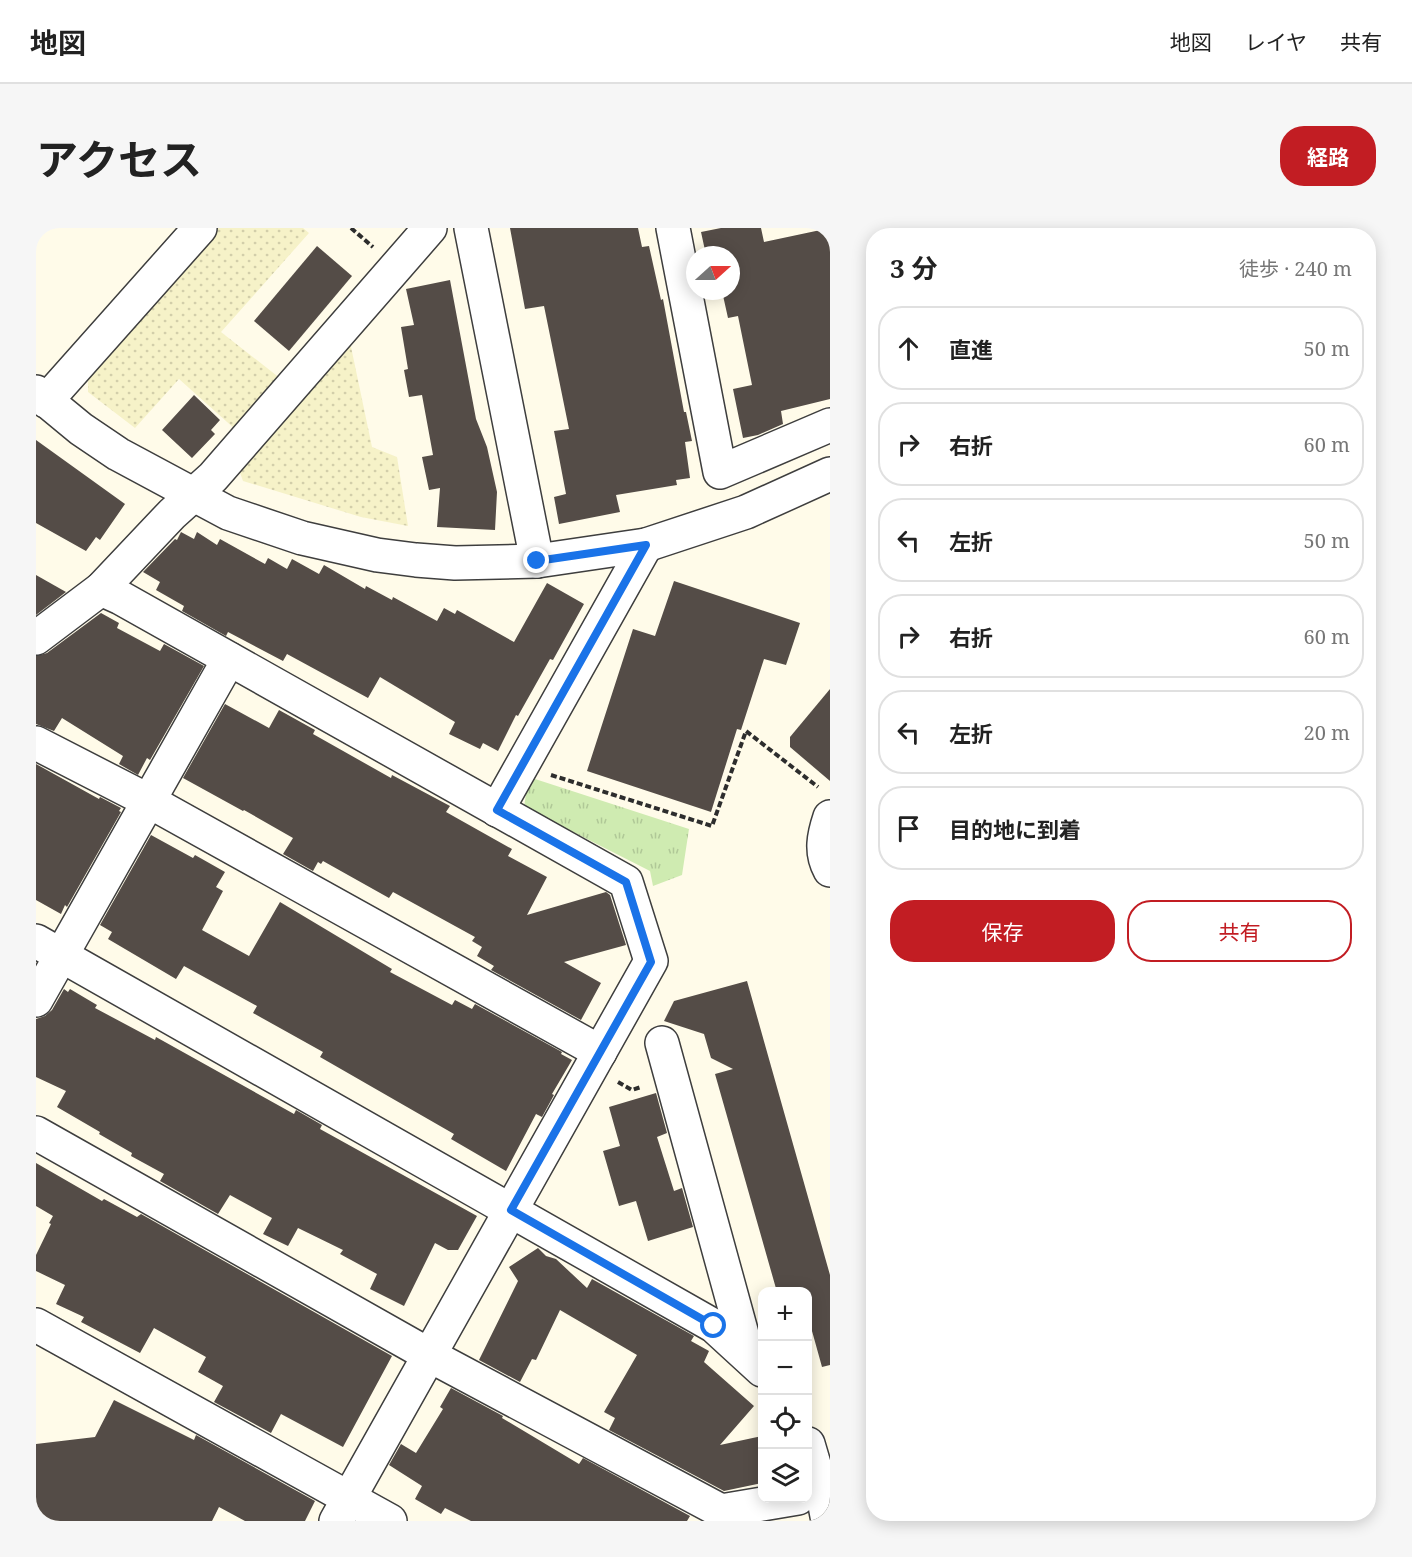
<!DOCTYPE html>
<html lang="ja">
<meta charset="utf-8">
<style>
:root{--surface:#fff;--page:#f6f6f6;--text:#222;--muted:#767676;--line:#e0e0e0;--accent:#c21d23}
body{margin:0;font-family:"Noto Serif","Noto Sans JP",serif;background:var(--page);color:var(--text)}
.controls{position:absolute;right:18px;bottom:18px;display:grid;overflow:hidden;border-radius:12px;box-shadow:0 3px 15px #0003}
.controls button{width:54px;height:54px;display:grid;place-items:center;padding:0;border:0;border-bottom:2px solid var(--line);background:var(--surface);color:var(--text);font:30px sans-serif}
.compass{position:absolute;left:650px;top:18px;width:54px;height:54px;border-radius:50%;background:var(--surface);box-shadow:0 3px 15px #0003;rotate:69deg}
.stop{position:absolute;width:18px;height:18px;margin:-14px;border:4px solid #1a73e8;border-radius:50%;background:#fff}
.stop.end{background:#1a73e8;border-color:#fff;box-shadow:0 2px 6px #0008}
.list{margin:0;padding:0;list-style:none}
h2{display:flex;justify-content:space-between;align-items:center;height:78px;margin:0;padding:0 24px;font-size:26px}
h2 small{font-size:20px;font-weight:400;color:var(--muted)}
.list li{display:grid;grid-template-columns:39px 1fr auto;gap:18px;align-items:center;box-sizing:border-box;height:84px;margin:0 12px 12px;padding:0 12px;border:2px solid var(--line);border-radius:24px}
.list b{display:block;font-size:22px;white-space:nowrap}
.list em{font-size:20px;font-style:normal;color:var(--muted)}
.actions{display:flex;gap:12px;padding:18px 24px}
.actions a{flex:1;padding:14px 0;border:2px solid var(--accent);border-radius:24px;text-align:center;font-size:21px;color:var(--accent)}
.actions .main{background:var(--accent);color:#fff}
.icon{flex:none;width:33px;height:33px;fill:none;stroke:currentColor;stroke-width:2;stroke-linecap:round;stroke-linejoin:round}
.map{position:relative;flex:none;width:794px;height:1293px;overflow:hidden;border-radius:24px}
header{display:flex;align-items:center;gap:36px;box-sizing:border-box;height:84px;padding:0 30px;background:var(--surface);border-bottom:2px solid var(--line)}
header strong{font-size:28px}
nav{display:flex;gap:33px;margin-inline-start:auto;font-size:21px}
.intro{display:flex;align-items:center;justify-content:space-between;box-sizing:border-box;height:144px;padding:0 36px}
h1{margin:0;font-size:42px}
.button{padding:15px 27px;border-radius:24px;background:var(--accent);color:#fff;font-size:21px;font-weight:700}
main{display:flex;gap:36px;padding:0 36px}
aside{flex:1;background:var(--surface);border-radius:24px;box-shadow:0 3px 15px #0003}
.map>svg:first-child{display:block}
</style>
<header>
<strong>地図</strong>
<nav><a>地図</a><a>レイヤ</a><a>共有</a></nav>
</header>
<div class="intro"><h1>アクセス</h1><a class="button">経路</a></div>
<main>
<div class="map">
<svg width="794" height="1293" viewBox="0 0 794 1293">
<defs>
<pattern id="farmland-dots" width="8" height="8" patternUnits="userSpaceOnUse" patternTransform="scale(1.5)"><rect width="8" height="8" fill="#f6f2c8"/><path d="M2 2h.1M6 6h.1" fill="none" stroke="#d2ceaa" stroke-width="1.8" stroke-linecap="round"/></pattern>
<pattern id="grass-tufts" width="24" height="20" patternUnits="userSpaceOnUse" patternTransform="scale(1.5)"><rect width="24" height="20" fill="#cfebb1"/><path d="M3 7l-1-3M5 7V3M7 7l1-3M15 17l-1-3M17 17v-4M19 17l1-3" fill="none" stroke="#b0c897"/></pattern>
</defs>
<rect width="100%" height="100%" fill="#fffbe9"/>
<g fill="url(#farmland-dots)">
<polygon points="182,0 267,0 273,5 185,104 245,151 200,202 143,151 99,200 52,164 52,150"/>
<polygon points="314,114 336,219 361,229 372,298 325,289 207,253 203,242"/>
</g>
<polygon fill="url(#grass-tufts)" points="496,550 653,601 646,647 617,658 614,643 488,579 491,559"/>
<g fill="#544c47">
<polygon points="474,0 602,0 606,19 613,18 625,72 627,71 648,184 650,184 656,213 649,214 654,250 640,252 641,257 580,267 584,284 523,296 518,269 530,266 518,203 533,201 508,78 489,81"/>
<polygon points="685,0 725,0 728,14 794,0 794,171 745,183 747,196 722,207 707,210 697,161 716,157 702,88 692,90 686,63 695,63 695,27 670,27 665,4"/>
<polygon points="281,18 316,48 253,123 218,93"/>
<polygon points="414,52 440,191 451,219 461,264 459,302 401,299 404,260 393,262 386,229 397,227 386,167 373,169 368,142 372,141 365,99 378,97 370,61"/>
<polygon points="158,167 184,192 175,202 179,206 156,230 126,202"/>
<polygon points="0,212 89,276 64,312 60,309 50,323 0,295"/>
<polygon points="145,304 158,311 161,304 181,317 184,311 229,336 232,330 251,341 256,331 283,346 288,337 329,361 330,358 356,372 357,369 401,393 408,380 419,386 421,382 478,414 511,355 548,376 517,432 514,431 482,488 480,487 462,523 447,515 444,521 413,506 419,494 344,449 332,470 251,426 247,433 192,404 190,408 146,383 148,378 120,362 124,354 107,344 139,311 141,312"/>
<polygon points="0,347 30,364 0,387"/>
<polygon points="638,353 764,395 750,437 728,431 705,502 701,501 675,584 551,543 597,401 619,408"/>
<polygon points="65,385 83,395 81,400 124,423 128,416 168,438 114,532 111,530 102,547 83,536 87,528 26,490 18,503 0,496 0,428 11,425"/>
<polygon points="794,461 794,553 754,519 754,509"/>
<polygon points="189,476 233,500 243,482 279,502 277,506 355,550 356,547 414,578 410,584 476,621 472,628 511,649 491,687 570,664 574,667 590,717 528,734 565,755 545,792 455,742 458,738 441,728 446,719 436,713 439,709 357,664 353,670 287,633 285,636 282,634 277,643 247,626 257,610 208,582 207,583 147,550"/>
<polygon points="0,536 63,571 64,569 85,580 83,583 85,584 31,679 29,677 25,686 0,672"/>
<polygon points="115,607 157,630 159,627 189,644 180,659 187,663 166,702 213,728 244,674 356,741 354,744 416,777 419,772 436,781 439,776 526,824 525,826 536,832 516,866 518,867 506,889 500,886 470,943 415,911 418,906 284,829 287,824 217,785 221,778 148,738 140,751 72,711 76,704 64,697"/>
<polygon points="711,753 794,1047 794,1137 786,1139 771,1085 771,1064 741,1064 679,846 697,841 675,830 668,806 628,793 638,773"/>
<polygon points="28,761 32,764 34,761 61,777 59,780 119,812 120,809 258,886 260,882 286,897 284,901 441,988 422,1022 412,1022 399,1015 368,1078 334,1061 341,1046 304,1026 307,1022 262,1000 252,1018 227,1006 236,990 194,967 182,986 124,953 128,946 95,928 96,925 63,906 64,904 21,879 30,863 0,849 0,791 9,788 16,782"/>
<polygon points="620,865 631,905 621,909 638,963 646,960 657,999 612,1013 600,973 583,978 567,923 584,918 573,879"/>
<polygon points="0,935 66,973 68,971 101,989 105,986 356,1128 307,1219 245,1186 235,1205 178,1174 187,1158 162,1144 170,1129 118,1100 104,1125 45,1094 48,1089 20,1076 29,1057 0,1043 0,1027 15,996 13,995 17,988 0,978"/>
<polygon points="502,1020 510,1028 520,1031 551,1060 556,1051 658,1108 655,1113 673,1123 668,1134 718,1178 684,1217 726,1208 726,1255 688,1263 573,1202 579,1190 568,1184 601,1127 524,1082 500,1132 496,1131 484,1154 443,1132 482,1053 473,1039"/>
<polygon points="415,1160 467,1188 466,1190 543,1236 547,1230 654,1288 651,1293 435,1293 409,1280 405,1286 379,1271 386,1258 353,1237 365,1216 380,1225 407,1181 404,1179"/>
<polygon points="78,1172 158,1212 160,1207 279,1273 269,1293 209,1293 183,1279 176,1293 0,1293 0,1216 59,1209"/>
</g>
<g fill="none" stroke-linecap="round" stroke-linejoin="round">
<defs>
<g id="minor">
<polyline points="435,0 501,333"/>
<polyline points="637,0 684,244 794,197"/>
<polyline points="0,164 45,201 82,226 192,285 266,310 341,327 380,332 419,335 501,333 610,317 710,284 794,246"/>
<polyline points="10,173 164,0"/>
<polyline points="65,361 85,370 590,654 615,733 300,1293"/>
<polyline points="0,410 65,361 136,286 177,249 394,0"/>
<polyline points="0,515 111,572 564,824"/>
<polyline points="461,582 610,317"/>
<path d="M794,589c-6,18 -10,35 0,53"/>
<polyline points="0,713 678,1098 726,1142"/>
<polyline points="0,772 193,431"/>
<polyline points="626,815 712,1128"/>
<polyline points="0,905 393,1127 685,1283 762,1270"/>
<polyline points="0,1097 354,1293"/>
<polyline points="772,1216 787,1267 792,1293"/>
</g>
</defs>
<use href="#minor" stroke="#3e3e3e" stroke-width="36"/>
<g stroke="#2d2d2d" stroke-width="4" stroke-dasharray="6 3" stroke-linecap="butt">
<polyline points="315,0 337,19"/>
<polyline points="515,547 676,598 710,503 782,559"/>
<polyline points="582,854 596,862 605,859"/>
</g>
<use href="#minor" stroke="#fff" stroke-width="33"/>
</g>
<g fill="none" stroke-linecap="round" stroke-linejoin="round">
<polyline stroke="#1a73e8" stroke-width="8" points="501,333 610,317 461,582 590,654 615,734 475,982 678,1098"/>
</g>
</svg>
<div class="controls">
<button>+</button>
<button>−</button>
<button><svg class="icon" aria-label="locate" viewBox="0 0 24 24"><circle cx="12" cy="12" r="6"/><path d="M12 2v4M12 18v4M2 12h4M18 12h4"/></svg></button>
<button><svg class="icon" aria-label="layers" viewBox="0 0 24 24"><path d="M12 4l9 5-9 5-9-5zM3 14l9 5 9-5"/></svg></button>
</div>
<svg class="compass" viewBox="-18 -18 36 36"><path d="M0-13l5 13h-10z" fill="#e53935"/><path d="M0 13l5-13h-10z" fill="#767676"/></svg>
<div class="stop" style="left:678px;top:1098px"></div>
<div class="stop end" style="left:501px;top:333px"></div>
</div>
<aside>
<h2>3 分<small>徒歩 · 240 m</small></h2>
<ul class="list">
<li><svg class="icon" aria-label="ahead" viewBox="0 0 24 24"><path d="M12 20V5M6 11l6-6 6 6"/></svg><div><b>直進</b></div><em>50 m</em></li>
<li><svg class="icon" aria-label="right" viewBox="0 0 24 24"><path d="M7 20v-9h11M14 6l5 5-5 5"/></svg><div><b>右折</b></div><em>60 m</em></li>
<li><svg class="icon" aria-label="left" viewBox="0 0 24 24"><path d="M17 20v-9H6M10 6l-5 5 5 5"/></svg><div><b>左折</b></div><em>50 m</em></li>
<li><svg class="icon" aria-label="right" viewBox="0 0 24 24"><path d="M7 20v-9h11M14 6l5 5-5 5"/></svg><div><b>右折</b></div><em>60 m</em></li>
<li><svg class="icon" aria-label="left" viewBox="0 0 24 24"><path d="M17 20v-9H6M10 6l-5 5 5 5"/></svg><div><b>左折</b></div><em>20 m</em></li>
<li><svg class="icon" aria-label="arrive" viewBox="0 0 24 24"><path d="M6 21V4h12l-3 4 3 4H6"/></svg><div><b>目的地に到着</b></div></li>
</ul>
<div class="actions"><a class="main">保存</a><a>共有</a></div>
</aside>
</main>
